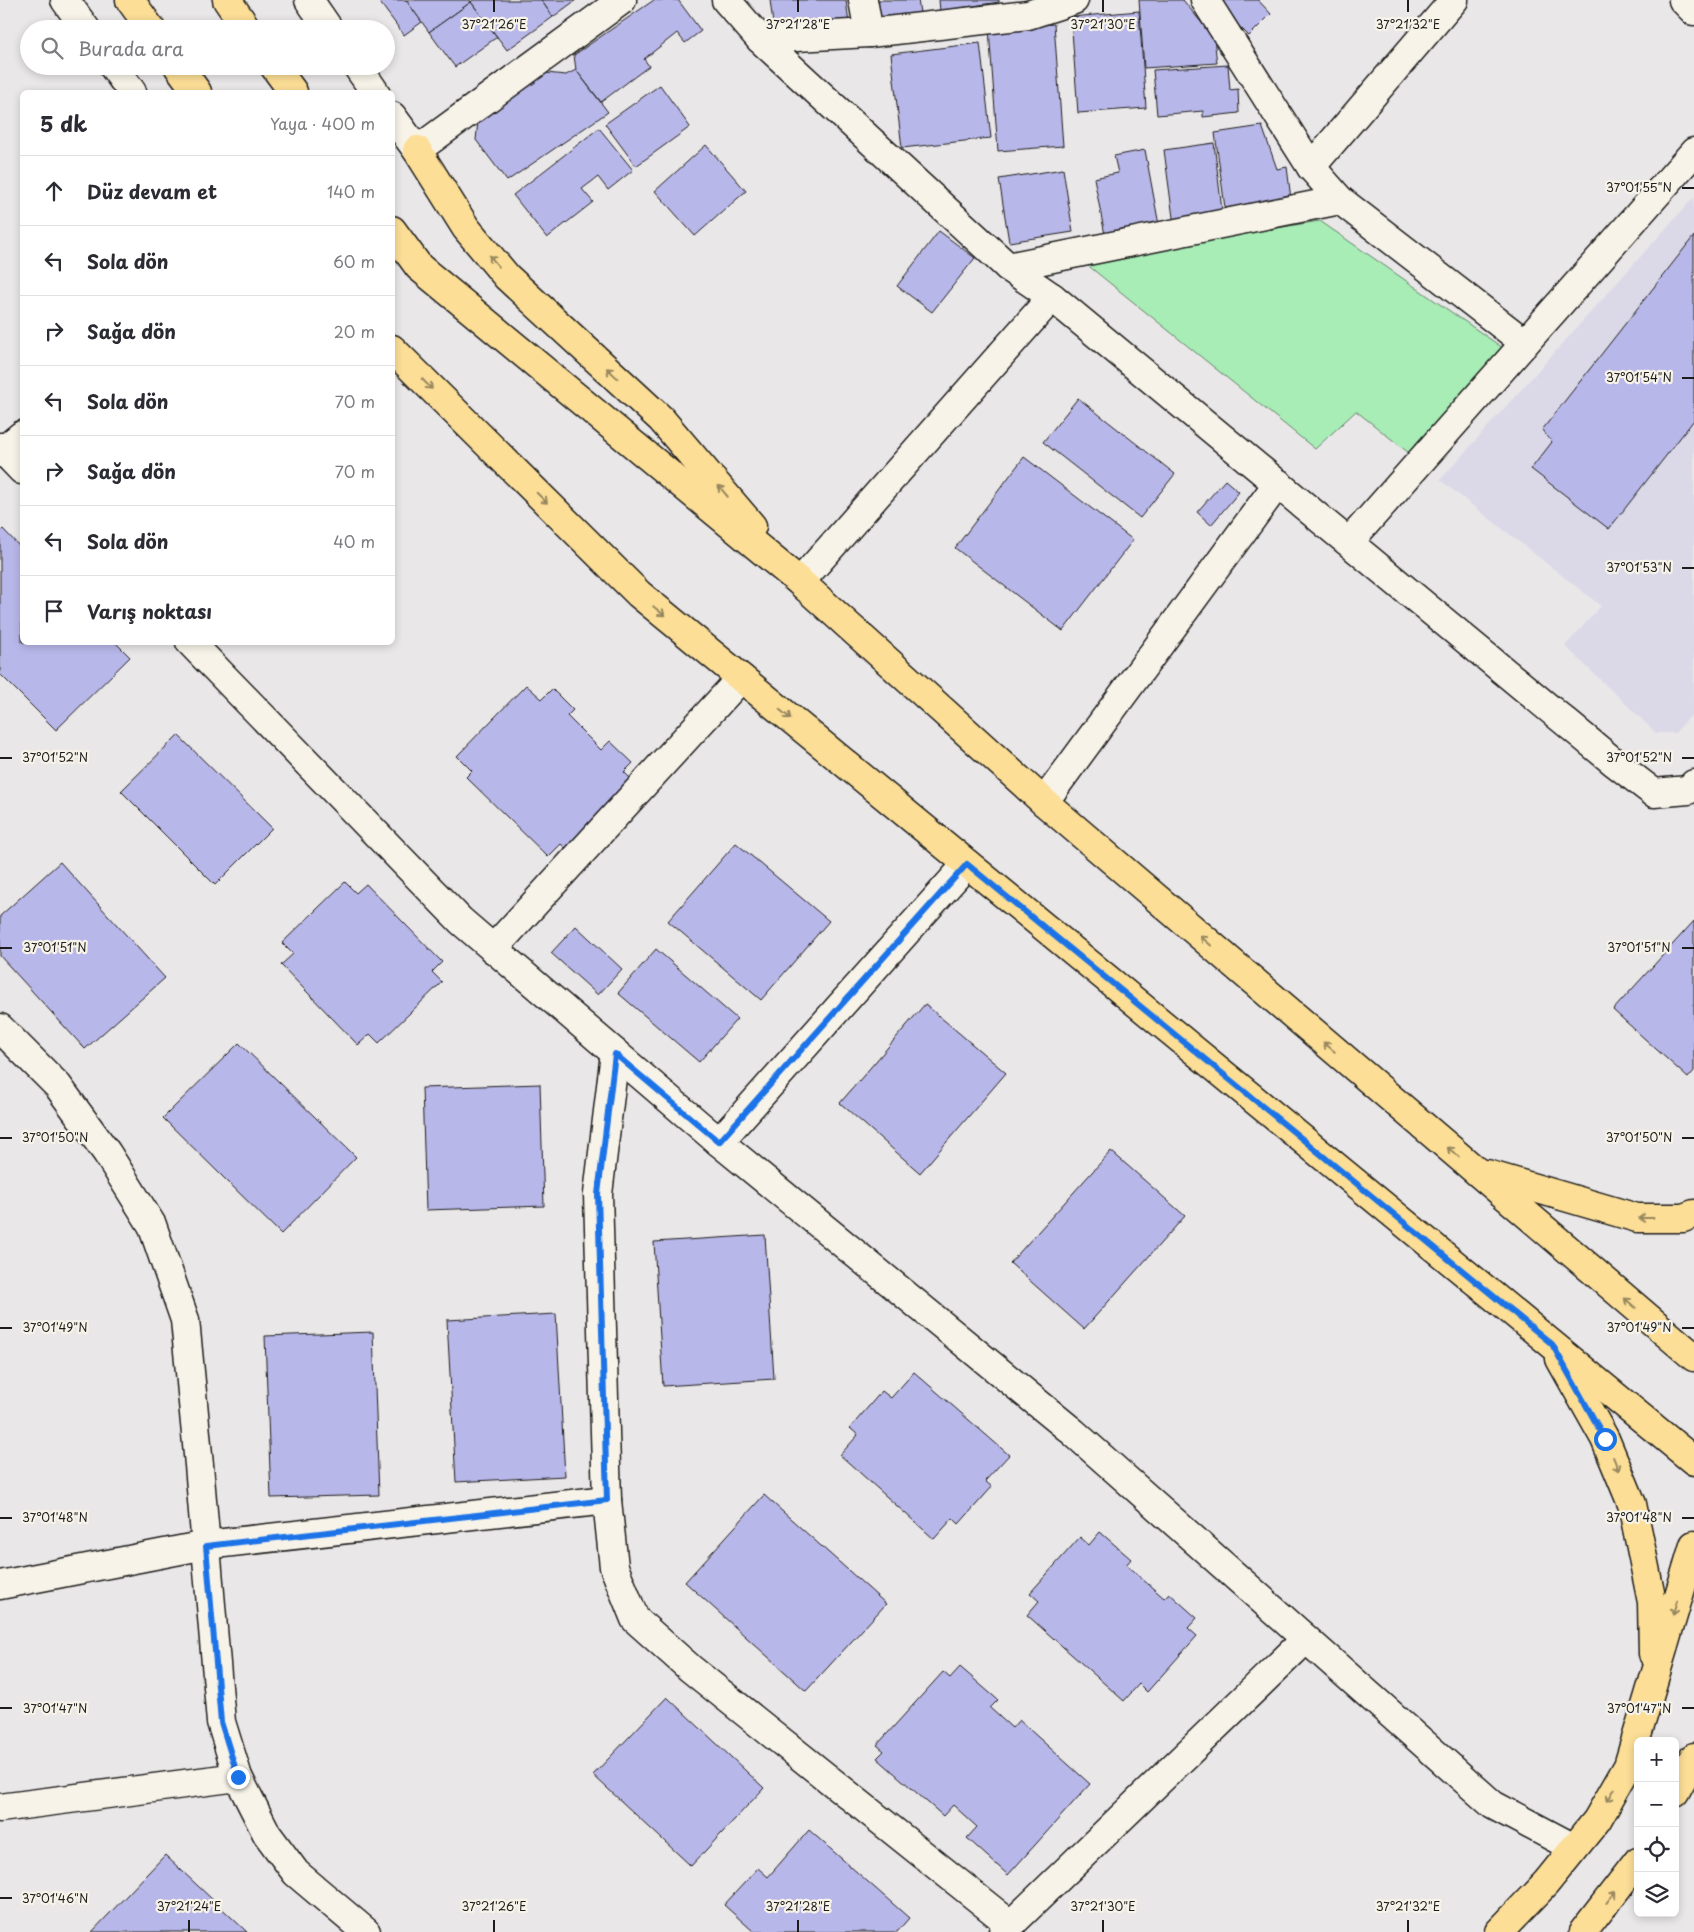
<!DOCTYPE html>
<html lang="tr">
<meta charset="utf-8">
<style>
:root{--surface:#fff;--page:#f2f2f3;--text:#2b2b33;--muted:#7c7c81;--line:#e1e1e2}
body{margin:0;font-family:"Playpen Sans",sans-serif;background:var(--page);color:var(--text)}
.controls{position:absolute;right:15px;bottom:15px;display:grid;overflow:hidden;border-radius:8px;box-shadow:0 2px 8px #0003}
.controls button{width:45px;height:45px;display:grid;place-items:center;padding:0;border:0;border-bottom:1px solid var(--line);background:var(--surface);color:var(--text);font:25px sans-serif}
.stop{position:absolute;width:15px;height:15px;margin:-11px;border:4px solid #1a73e8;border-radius:50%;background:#fff}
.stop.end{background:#1a73e8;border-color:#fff;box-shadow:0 1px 5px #0008}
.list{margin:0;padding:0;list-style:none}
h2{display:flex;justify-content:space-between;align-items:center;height:65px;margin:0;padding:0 20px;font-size:21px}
h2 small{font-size:16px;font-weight:400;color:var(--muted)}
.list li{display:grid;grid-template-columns:32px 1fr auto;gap:15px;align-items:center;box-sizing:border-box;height:70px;padding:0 20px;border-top:1px solid var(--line)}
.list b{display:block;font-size:19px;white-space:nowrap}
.list em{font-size:16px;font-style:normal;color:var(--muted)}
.icon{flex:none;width:28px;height:28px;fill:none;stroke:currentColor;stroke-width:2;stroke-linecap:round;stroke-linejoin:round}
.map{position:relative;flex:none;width:1694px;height:1932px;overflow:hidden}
.search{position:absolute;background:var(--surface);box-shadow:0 2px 8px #0003;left:20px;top:20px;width:375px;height:55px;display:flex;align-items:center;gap:12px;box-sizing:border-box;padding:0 18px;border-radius:28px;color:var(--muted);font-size:19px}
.panel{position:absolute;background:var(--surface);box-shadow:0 2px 8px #0003;left:20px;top:90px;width:375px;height:555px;border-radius:8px}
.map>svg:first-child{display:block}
</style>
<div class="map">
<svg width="1694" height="1932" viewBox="0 0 1694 1932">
<rect width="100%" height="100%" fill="#eae7e8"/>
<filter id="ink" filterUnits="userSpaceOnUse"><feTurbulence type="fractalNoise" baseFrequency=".02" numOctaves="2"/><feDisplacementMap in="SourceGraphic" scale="10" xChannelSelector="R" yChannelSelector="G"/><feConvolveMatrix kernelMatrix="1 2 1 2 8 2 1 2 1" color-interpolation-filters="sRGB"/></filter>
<g filter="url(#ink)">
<polygon fill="#dbd9e8" points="1694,197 1694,712 1675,733 1656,733 1565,646 1601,606 1440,480"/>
<polygon fill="#a8ecb6" stroke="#628469" points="1320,221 1503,348 1414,457 1356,411 1315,449 1080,259"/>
<g fill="#b8b7e9" stroke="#1c1c1c">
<polygon points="378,0 406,0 422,22 404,35"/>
<polygon points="406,0 470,0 471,2 429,32"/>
<polygon points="473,0 541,0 553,17 507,50 471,2"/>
<polygon points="541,0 576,0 553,17"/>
<polygon points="654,0 678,0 701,31 685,43 677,33 644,59 649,66 601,102 576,70 574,55"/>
<polygon points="770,0 846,0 849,24 774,32"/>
<polygon points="872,0 918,0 921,19 876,26"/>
<polygon points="939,0 999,0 999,2 940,11"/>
<polygon points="1139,0 1183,0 1214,38 1217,63 1144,68"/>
<polygon points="1213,0 1258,0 1271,14 1249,36"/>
<polygon points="471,2 497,37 455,67 429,32"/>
<polygon points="1139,11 1146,108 1078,113 1071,17"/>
<polygon points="1054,24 1063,146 998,151 989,29"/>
<polygon points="980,43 991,138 902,148 891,54"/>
<polygon points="1228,65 1230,90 1238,89 1239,113 1203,117 1203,111 1157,115 1153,70"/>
<polygon points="576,70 608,112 507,181 476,140 478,121 546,73 566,75"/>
<polygon points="660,85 690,127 636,166 605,124"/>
<polygon points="1262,126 1277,169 1287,167 1291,199 1225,208 1215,133"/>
<polygon points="599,128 633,170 608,190 598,177 582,189 593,202 547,238 513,195"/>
<polygon points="1214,143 1223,219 1174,225 1164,150"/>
<polygon points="706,145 746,191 695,236 655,191"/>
<polygon points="1145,150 1159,225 1105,235 1094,178 1118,173 1114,156"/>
<polygon points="1063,169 1073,232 1009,242 999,179"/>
<polygon points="939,231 975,258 932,312 897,286"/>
<polygon points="1694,236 1694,420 1609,529 1531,469 1552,442 1542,430"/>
<polygon points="1078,398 1175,474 1140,518 1043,442"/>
<polygon points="1024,457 1133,540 1063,631 955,548"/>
<polygon points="1225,480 1239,492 1211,525 1197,512"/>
<polygon points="3,529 22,549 22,642 115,642 130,657 56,730 0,674 0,532"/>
<polygon points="526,685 542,699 552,689 573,710 567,716 601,750 610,741 633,763 624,772 637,785 570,853 561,844 548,857 466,777 472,771 457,756"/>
<polygon points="178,735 272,828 215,885 121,791"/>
<polygon points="736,843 829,921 761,1000 668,921"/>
<polygon points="60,862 165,978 85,1049 0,956 0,916"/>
<polygon points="345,882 356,893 366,884 442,962 432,972 442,982 379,1043 370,1034 358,1045 281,965 293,954 282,943"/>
<polygon points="1694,921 1694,1071 1688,1078 1613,1010"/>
<polygon points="576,926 622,969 598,995 551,953"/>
<polygon points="656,949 737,1019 699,1062 618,993"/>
<polygon points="925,1004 1006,1073 920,1173 840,1103"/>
<polygon points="239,1043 356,1157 281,1234 163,1118"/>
<polygon points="540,1084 544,1206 426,1210 422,1088"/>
<polygon points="1111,1151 1185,1216 1084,1329 1010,1263"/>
<polygon points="765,1235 774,1379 663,1386 654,1242"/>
<polygon points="556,1314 565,1476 456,1482 447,1320"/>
<polygon points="373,1332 379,1495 271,1498 265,1336"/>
<polygon points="914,1372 1009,1455 985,1481 992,1487 959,1524 953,1518 934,1539 840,1455 858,1435 850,1428 882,1391 891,1398"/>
<polygon points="764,1495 886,1604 806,1691 685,1582"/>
<polygon points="1100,1532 1131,1559 1126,1565 1164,1598 1169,1593 1197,1618 1188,1628 1197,1636 1147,1692 1139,1684 1124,1701 1027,1615 1039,1601 1030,1593 1080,1537 1089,1545"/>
<polygon points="960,1667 998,1700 990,1708 1012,1728 1019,1720 1090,1784 1008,1875 967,1838 977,1827 953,1805 943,1816 877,1758 884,1751 877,1745 943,1672 950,1678"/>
<polygon points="667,1697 764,1788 691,1866 593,1775"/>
<polygon points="809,1830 909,1918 897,1932 754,1932 724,1905 758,1868 768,1877"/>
<polygon points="165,1855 247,1932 92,1932"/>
</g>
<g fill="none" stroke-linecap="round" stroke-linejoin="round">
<defs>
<g id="minor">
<polyline points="65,0 86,29"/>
<polyline points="309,0 329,29"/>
<polyline points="726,0 760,39 1008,267 1052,297 1615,763 1654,793 1688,790 1694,784"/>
<polyline points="863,0 869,33"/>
<polyline points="1205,0 1311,167 1340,200 1525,343"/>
<polyline points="1683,0 1694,11"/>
<polyline points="760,39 869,33 1028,15 1074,0"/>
<polyline points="113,66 132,92"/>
<polyline points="357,66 375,92"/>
<polyline points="392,116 417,150 622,0"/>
<polyline points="1311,167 1454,0"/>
<polyline points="1008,267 1340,200"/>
<polyline points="0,447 22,470"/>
<polyline points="0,453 22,435"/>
<polyline points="1349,542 1694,152"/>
<polyline points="800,582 1052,297"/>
<polyline points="190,642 461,921 719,1142 1073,1432 1493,1805 1574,1848"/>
<polyline points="1044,802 1278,483"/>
<polyline points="493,949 741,678"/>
<polyline points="0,1028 58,1086 107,1153 152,1225 185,1320 199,1465 221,1722 238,1777 267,1834 296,1873 366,1932"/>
<polyline points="615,1053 598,1194 607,1500 614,1567 635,1619 691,1669 1011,1925"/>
<polyline points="719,1142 967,864"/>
<polyline points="0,1585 206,1545 607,1500"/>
<polyline points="0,1808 238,1777"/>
<polyline points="1003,1932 1306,1639"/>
</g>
<g id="major">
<polyline points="130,0 151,29"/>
<polyline points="227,0 247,29"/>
<polyline points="178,66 197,92"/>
<polyline points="274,66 293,92"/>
<polyline points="417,150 466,228 507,277 661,419 752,526"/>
<polyline points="392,230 419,267 800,582 1044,802 1694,1357"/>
<polyline points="392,349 639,594 1694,1461"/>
<polyline points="1487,1174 1637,1218 1683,1218 1694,1214"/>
<polyline points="1560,1359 1605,1439 1632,1504 1652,1602 1653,1654"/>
<polyline points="1675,1792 1694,1757"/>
<polyline points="1499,1932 1546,1883 1597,1820 1628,1766 1694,1545"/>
<polyline points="1583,1932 1638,1861"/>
</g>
</defs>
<use href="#minor" stroke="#1c1c1c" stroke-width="31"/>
<use href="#major" stroke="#1c1c1c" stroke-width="31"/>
<use href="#minor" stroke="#f7f3e8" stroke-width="28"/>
<use href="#major" stroke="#fcde96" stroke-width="28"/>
</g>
<defs><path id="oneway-shaft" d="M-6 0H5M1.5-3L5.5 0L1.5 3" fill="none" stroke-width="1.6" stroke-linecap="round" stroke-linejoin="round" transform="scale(1.25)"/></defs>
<g stroke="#97875f">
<use href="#oneway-shaft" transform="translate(494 261) rotate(-130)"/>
<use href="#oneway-shaft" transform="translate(612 373) rotate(-137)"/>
<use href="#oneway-shaft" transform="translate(427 384) rotate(45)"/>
<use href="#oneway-shaft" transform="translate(723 491) rotate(-130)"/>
<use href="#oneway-shaft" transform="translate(542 498) rotate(45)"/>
<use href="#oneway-shaft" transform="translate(659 611) rotate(39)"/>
<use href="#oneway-shaft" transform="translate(785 714) rotate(39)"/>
<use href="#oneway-shaft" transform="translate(1206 941) rotate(-139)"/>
<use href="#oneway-shaft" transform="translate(1329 1047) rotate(-140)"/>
<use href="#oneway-shaft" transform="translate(1453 1152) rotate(-140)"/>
<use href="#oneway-shaft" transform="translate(1646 1218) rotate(180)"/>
<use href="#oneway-shaft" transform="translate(1630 1303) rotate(-140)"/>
<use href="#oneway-shaft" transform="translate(1616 1464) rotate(68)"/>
<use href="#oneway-shaft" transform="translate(1675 1608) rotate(107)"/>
<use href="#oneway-shaft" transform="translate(1611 1795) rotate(120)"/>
<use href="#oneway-shaft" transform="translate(1611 1897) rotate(-52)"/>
</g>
</g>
<g fill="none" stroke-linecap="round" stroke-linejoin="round" filter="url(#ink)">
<polyline stroke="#1a73e8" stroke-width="6" points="238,1777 221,1722 206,1546 607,1500 598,1194 615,1054 719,1142 967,864 1552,1344 1605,1439"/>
</g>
<path fill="none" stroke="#1c1c1c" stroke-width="2" d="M494,0v12M798,0v12M1103,0v12M1408,0v12M1682,188h12M1682,378h12M1682,568h12M0,758h12M1682,758h12M0,948h12M1682,948h12M0,1138h12M1682,1138h12M0,1328h12M1682,1328h12M0,1518h12M1682,1518h12M0,1708h12M1682,1708h12M0,1898h12M189,1920v12M494,1920v12M798,1920v12M1103,1920v12M1408,1920v12"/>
<g font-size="12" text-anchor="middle" fill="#1c1c1c" stroke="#f7f3e8" stroke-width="4.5" stroke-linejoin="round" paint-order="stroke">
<text x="494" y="29">37°21'26"E</text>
<text x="798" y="29">37°21'28"E</text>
<text x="1103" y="29">37°21'30"E</text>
<text x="1408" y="29">37°21'32"E</text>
<text x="1639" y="192">37°01'55"N</text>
<text x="1639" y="382">37°01'54"N</text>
<text x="1639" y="572">37°01'53"N</text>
<text x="55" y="762">37°01'52"N</text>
<text x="1639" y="762">37°01'52"N</text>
<text x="55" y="952">37°01'51"N</text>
<text x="1639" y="952">37°01'51"N</text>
<text x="55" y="1142">37°01'50"N</text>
<text x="1639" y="1142">37°01'50"N</text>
<text x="55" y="1332">37°01'49"N</text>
<text x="1639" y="1332">37°01'49"N</text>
<text x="55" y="1522">37°01'48"N</text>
<text x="1639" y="1522">37°01'48"N</text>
<text x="55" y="1713">37°01'47"N</text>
<text x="1639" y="1713">37°01'47"N</text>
<text x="55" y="1903">37°01'46"N</text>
<text x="189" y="1911">37°21'24"E</text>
<text x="494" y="1911">37°21'26"E</text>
<text x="798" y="1911">37°21'28"E</text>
<text x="1103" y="1911">37°21'30"E</text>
<text x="1408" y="1911">37°21'32"E</text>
</g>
</svg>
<div class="controls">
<button>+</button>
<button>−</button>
<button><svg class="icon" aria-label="locate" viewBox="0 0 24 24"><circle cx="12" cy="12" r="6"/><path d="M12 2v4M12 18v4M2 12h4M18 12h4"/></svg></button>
<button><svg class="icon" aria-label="layers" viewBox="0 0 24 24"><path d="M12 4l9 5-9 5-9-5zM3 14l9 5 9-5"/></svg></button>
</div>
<div class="stop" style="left:1605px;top:1439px"></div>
<div class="stop end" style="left:238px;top:1777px"></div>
<div class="search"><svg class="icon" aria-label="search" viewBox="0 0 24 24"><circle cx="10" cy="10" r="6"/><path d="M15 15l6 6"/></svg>Burada ara</div>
<section class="panel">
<h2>5 dk<small>Yaya · 400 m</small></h2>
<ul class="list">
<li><svg class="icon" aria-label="ahead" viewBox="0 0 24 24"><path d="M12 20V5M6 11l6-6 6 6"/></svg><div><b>Düz devam et</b></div><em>140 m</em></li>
<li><svg class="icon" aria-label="left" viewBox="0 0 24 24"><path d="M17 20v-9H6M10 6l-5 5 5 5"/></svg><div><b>Sola dön</b></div><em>60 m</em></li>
<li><svg class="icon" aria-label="right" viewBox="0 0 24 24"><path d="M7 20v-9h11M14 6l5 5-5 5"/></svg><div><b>Sağa dön</b></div><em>20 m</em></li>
<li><svg class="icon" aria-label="left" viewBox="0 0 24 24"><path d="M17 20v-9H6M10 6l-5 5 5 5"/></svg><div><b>Sola dön</b></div><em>70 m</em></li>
<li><svg class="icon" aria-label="right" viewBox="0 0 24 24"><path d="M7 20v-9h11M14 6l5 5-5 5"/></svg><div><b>Sağa dön</b></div><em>70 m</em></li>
<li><svg class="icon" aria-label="left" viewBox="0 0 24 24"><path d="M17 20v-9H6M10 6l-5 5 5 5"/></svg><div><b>Sola dön</b></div><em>40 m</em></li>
<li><svg class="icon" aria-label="arrive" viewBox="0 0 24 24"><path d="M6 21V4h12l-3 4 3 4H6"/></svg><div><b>Varış noktası</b></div></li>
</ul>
</section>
</div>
